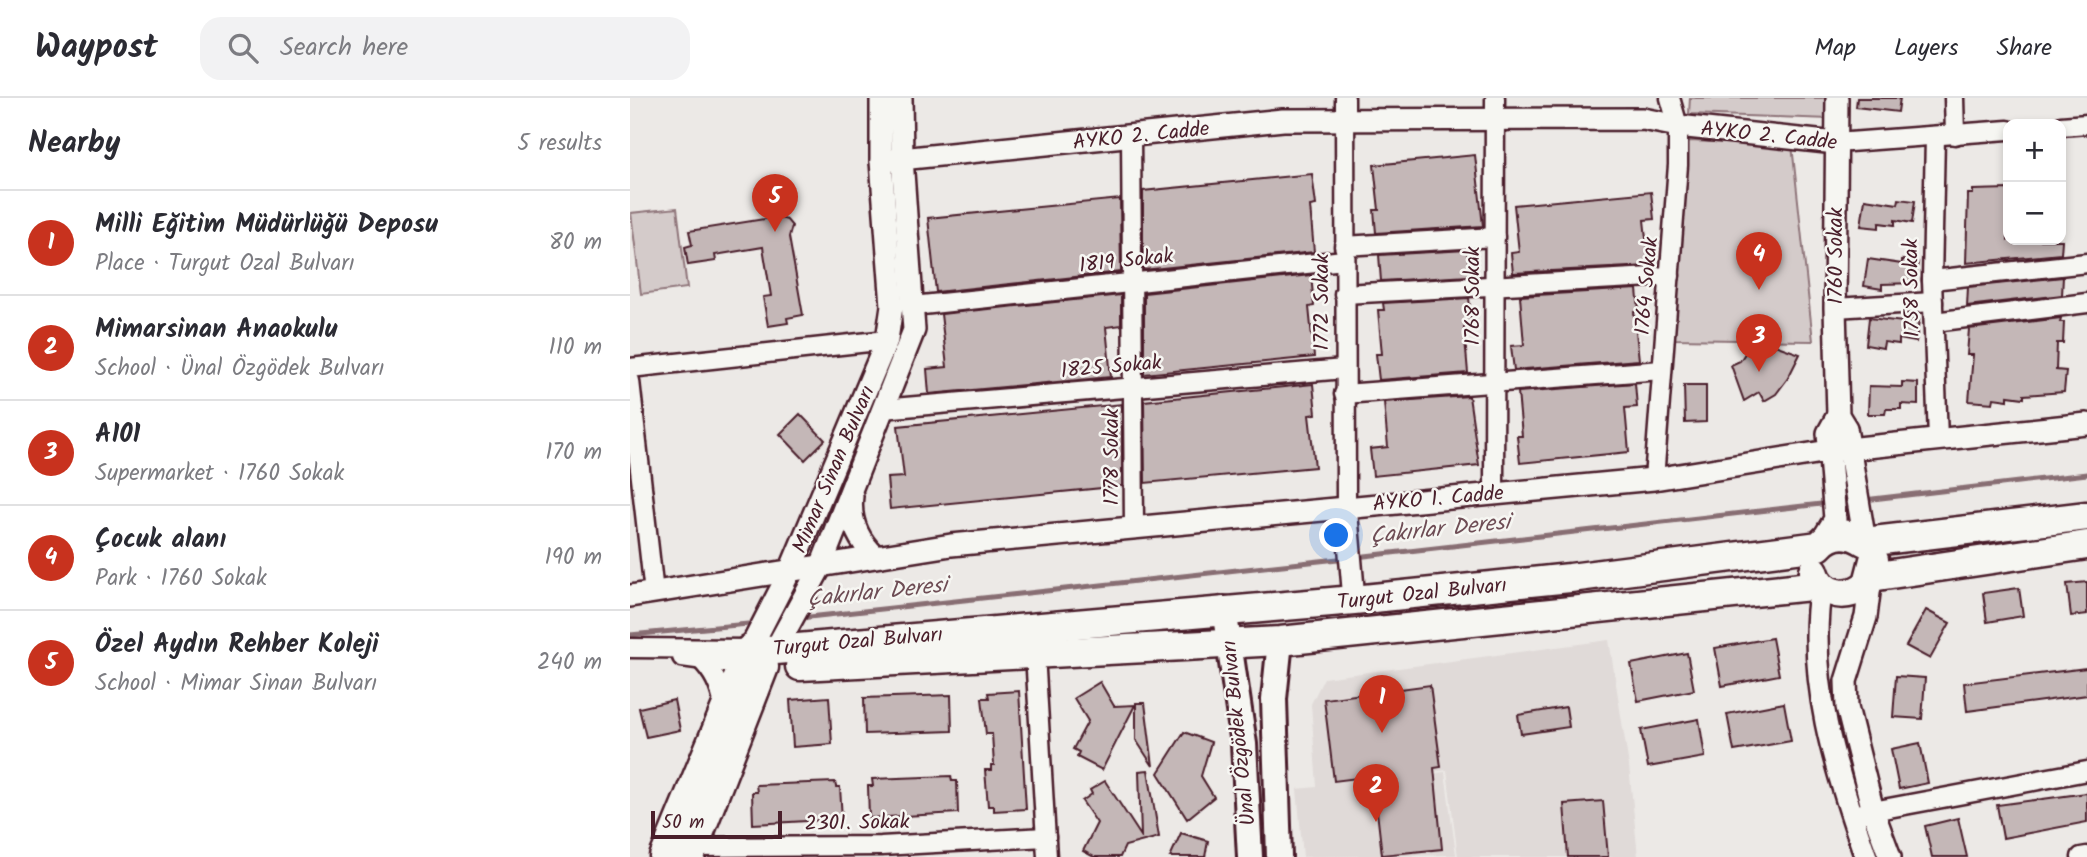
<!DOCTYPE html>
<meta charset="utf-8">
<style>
:root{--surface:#fff;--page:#f2f2f3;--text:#2b2b33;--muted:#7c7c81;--line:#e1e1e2;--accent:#c8321e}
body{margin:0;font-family:Kalam,sans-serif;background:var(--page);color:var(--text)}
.controls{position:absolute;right:21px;top:21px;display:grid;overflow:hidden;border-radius:14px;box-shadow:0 4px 10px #0003}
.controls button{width:63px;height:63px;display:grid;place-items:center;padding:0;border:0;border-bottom:2px solid var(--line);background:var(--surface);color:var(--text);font:35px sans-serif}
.scale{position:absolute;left:21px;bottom:18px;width:131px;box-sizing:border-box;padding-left:7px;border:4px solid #4a1f2b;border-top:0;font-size:19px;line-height:24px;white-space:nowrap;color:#4a1f2b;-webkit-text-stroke:5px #f6f6f2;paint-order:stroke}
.you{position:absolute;left:707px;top:438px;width:24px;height:24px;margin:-18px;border:5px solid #fff;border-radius:50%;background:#1a73e8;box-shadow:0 0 0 10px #1a73e833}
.badge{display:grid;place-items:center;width:46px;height:46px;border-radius:50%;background:var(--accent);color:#fff;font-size:23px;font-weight:700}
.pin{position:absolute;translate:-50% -58px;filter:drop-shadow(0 2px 4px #0008)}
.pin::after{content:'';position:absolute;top:37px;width:24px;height:21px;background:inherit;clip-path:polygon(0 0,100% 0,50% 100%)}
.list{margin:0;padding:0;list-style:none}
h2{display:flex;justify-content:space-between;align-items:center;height:91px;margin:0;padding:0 28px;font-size:30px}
h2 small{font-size:23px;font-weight:400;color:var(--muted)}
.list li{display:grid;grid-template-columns:46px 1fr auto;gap:21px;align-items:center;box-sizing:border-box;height:105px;padding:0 28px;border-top:2px solid var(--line)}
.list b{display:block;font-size:26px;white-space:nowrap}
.list p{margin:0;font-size:23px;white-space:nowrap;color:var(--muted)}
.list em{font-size:23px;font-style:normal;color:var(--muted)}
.icon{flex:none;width:38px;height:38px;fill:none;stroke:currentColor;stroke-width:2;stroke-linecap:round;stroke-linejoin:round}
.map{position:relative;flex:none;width:1457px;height:759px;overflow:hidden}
header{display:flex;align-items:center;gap:42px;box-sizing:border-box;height:98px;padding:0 35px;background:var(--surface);border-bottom:2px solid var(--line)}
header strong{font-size:33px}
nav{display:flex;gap:38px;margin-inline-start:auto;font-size:24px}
.search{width:490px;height:63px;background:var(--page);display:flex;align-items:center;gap:18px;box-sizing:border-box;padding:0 24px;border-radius:21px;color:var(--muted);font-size:26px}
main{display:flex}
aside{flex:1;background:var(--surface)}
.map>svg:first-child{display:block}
</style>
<header>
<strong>Waypost</strong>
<div class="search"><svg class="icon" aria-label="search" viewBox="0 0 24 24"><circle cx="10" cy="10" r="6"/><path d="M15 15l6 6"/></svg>Search here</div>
<nav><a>Map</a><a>Layers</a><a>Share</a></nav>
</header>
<main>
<aside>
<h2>Nearby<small>5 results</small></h2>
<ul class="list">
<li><span class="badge">1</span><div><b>Milli Eğitim Müdürlüğü Deposu</b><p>Place · Turgut Ozal Bulvarı</p></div><em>80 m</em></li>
<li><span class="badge">2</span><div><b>Mimarsinan Anaokulu</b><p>School · Ünal Özgödek Bulvarı</p></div><em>110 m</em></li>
<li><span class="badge">3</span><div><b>A101</b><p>Supermarket · 1760 Sokak</p></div><em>170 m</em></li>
<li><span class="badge">4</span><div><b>Çocuk alanı</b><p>Park · 1760 Sokak</p></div><em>190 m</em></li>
<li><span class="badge">5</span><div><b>Özel Aydın Rehber Koleji</b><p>School · Mimar Sinan Bulvarı</p></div><em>240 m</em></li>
</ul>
</aside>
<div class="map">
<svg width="1457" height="759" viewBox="0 0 1457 759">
<rect width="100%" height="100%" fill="#ece9e6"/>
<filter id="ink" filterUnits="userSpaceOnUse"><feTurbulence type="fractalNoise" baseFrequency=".0143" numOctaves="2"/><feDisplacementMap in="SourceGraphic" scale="14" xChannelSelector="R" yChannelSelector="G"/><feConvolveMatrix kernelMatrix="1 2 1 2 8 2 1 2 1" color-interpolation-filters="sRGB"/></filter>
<g filter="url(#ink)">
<polygon fill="#e0dad8" points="979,542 999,668 1008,759 828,759 817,672 716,685 815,674 826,757 673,759 667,691 687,689 681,606 694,580"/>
<g fill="#d4cbca" stroke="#8f757a" stroke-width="2">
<polygon points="1060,0 1201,0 1200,21 1059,16"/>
<polygon points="1058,43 1162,47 1183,243 1044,241"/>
<polygon points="47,110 57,190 11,196 1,115"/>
</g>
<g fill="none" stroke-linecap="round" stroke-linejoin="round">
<g stroke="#886e73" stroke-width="5">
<polyline points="1234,402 1457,376"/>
<polyline points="726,459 1200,405"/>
<polyline points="170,520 717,460"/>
<polyline points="0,537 129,525"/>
</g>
</g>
<g fill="#c4b7b7" stroke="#4a1f2b" stroke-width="2">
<polygon points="1227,0 1270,0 1268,14 1226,9"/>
<polygon points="845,57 853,128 746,135 744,112 749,112 744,67"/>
<polygon points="682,76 686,107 680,108 684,154 513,172 513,93"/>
<polygon points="1378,91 1378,142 1432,142 1431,156 1336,165 1338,96 1343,96 1343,92"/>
<polygon points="1021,94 1024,121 1014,122 1019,168 883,175 881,155 889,154 884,107"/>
<polygon points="490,101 491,174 306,194 298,120"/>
<polygon points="1235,101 1268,106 1269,101 1285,103 1282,125 1265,122 1265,127 1249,125 1249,130 1231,128"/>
<polygon points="147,119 157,122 162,128 159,139 173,217 157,220 158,225 138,228 133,199 141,198 133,149 85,157 86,163 58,167 55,149 62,147 59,133"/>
<polygon points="837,152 840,178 751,183 749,157"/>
<polygon points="1238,161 1272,166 1272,162 1288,164 1285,185 1252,186 1252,191 1234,188"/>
<polygon points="681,177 684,208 679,209 684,259 514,276 514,195"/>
<polygon points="1433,179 1432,197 1337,208 1338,189"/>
<polygon points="1007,191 1009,213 1004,214 1009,262 884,272 881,248 894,247 890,198"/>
<polygon points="491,197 491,227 476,229 481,279 299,296 297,271 317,269 311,216"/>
<polygon points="839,200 842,228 834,229 838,275 749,282 746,256 752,256 748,212 754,212 753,205"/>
<polygon points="1239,220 1273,224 1274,220 1289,222 1286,244 1269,241 1269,246 1254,244 1253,250 1236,247"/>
<polygon points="1431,220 1430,224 1434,224 1433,245 1427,245 1426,272 1436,273 1434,294 1394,297 1394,300 1378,298 1378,302 1364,300 1363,305 1339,303 1343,257 1337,257 1339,231"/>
<polygon points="1125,240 1170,256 1158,280 1146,296 1134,303 1129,294 1114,303 1101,267 1110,263"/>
<polygon points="1272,284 1288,285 1288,307 1271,306 1271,311 1256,311 1255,316 1238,316 1239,288 1272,289"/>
<polygon points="1005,285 1007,309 995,310 999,354 890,365 887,338 892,338 888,294"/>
<polygon points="683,286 686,316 679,317 685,369 515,385 514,303"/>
<polygon points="1054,287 1076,287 1076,324 1055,325"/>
<polygon points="839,298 849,367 743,378 740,351 758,349 754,304"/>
<polygon points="492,306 492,388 260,411 257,380 274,379 268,328"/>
<polygon points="170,316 195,342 175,362 150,336"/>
<polygon points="1457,484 1457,516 1441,518 1437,486"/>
<polygon points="1389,490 1393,518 1357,524 1353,495"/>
<polygon points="1296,512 1320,525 1300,561 1276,548"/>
<polygon points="1142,540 1149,577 1092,588 1085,550"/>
<polygon points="1057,555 1064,592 1008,603 1001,566"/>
<polygon points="1457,570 1457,597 1337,613 1334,585"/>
<polygon points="1266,578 1295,580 1292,621 1263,619"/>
<polygon points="470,584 484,608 505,607 472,672 447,659 449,654 443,651 458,623 444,600"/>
<polygon points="800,587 811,669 804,670 812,751 752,757 743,678 704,683 694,601"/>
<polygon points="389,593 396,711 364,713 364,708 358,708 355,672 361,672 361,667 364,667 362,636 356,636 352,600 359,600 358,595"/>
<polygon points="321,597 322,633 235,636 234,600"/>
<polygon points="199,599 202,646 163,649 160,602"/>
<polygon points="44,602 50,632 16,639 9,610"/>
<polygon points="506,605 515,605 523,668 506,642"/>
<polygon points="1154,605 1161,643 1104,653 1097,616"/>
<polygon points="936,609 939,629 891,636 888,617"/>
<polygon points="1069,621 1075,659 1018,669 1011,632"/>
<polygon points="554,634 581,644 571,678 584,699 557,721 528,675"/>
<polygon points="1290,645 1298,685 1269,691 1261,651"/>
<polygon points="518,672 529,739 495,748 490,759 464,759 453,753 467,725 452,703 462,696 460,692 475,683 511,738 509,673"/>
<polygon points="321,678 322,683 327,683 328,715 239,720 238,688 243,688 242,681"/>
<polygon points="205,684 206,689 210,689 212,721 123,726 122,694 127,694 126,687"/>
<polygon points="1457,695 1457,724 1373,740 1367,707"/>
<polygon points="973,703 978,759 938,759 934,706"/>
<polygon points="1328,720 1337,759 1302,759 1295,728"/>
<polygon points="551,735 578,743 575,759 540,759"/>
</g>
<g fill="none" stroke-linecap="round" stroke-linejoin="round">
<defs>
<g id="minor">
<polyline points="715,0 716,408"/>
<polyline points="1324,0 1325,37"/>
<polyline points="1431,28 1457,26"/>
<polyline points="501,37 504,429"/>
<polyline points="1305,39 1302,182 1308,341"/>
<polyline points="1206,45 1378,32"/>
<polyline points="714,148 865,139"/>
<polyline points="1302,182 1457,165"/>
<polyline points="714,196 1040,178"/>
<polyline points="283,208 714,162"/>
<polyline points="1205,210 1303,204"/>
<polyline points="1304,224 1457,205"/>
<polyline points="0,270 257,242"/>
<polyline points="0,283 24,495"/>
<polyline points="714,296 1032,272"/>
<polyline points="252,311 714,271"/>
<polyline points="1024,381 1048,67 1048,28 1040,0"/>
<polyline points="864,396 865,0"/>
<polyline points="0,550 120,551"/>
<polyline points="405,556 417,759"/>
<polyline points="52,559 111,567"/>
<path d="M69,560c15,14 21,28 25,48"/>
<polyline points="1232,715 1457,673"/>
<polyline points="56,749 251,748 416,739"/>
<polyline points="1451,759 1457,758"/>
</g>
<g id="tertiary">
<polyline points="1207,0 1205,210 1208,317 1216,330 1235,444"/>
<polyline points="251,63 653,22 1013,21 1048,28 1206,45"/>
<path d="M222,398c-3,24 6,44 23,60"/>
<polyline points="716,408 724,502"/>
<polyline points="1189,447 1205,421 1198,335 1208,317"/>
<polyline points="1241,479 1236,519 1216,583 1217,609 1243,713 1260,759"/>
<path d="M1191,487c-15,94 14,184 45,272"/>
<polyline points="0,498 321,447 1024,381 1199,353 1457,326"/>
<polyline points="120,551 159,475 257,242 262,208 251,63 251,0"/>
<polyline points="145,552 191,468 284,232 272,60 271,0"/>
</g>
<g id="secondary">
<polyline points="594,511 614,646 620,759"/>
<polyline points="649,759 644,601 650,543"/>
</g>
<g id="primary">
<path d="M1184,473c7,26 36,29 54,12l6,-23"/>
<polyline points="1241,479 1457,447"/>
<polyline points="170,568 650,543 1191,487"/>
<path d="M34,759l86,-208 25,1 579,-50 216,-22 249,-32c13,-15 30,-15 46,-4l222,-26"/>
<polyline points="60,759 134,569"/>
</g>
</defs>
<use href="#minor" stroke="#4a1f2b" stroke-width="23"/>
<use href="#tertiary" stroke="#4a1f2b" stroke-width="26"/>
<use href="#secondary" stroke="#4a1f2b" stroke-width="30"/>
<use href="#primary" stroke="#4a1f2b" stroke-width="33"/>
<use href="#minor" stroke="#f6f6f2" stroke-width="18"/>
<use href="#tertiary" stroke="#f6f6f2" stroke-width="21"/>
<use href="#secondary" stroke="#f6f6f2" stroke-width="24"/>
<use href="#primary" stroke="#f6f6f2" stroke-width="28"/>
</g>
</g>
<g text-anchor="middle" stroke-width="5" stroke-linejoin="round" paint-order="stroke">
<g font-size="21" fill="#4a1f2b" stroke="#f6f6f2">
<text transform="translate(511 37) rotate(-6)" y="7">AYKO 2. Cadde</text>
<text transform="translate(1139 37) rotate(6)" y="7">AYKO 2. Cadde</text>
<text transform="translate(1205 158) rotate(-90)" y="7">1760 Sokak</text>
<text transform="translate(496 162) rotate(-6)" y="7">1819 Sokak</text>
<text transform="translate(1016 188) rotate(-85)" y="7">1764 Sokak</text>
<text transform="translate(1281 190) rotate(-91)" y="7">1758 Sokak</text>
<text transform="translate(842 198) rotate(-90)" y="7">1768 Sokak</text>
<text transform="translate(691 204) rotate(-90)" y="7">1772 Sokak</text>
<text transform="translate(481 268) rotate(-5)" y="7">1825 Sokak</text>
<text transform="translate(481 359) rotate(-90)" y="7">1778 Sokak</text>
<text transform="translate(203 371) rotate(-67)" y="7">Mimar Sinan Bulvarı</text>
<text transform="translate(808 400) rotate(-5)" y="7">AYKO 1. Cadde</text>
<text transform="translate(792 495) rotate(-6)" y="7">Turgut Ozal Bulvarı</text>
<text transform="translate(228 543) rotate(-5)" y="7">Turgut Ozal Bulvarı</text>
<text transform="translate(608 635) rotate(-96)" y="7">Ünal Özgödek Bulvarı</text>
<text transform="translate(227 724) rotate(-1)" y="7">2301. Sokak</text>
</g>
<g font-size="23" font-style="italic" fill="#6e4d55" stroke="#f6f6f2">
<text transform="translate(810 430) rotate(-6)" y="8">Çakırlar Deresi</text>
<text transform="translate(247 493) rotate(-6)" y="8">Çakırlar Deresi</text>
</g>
</g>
</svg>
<div class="controls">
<button>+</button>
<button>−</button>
</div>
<div class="scale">50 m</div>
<div class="you"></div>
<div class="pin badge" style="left:752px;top:635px">1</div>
<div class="pin badge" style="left:746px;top:724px">2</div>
<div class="pin badge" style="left:1129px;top:274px">3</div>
<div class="pin badge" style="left:1129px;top:192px">4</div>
<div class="pin badge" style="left:145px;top:134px">5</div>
</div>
</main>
